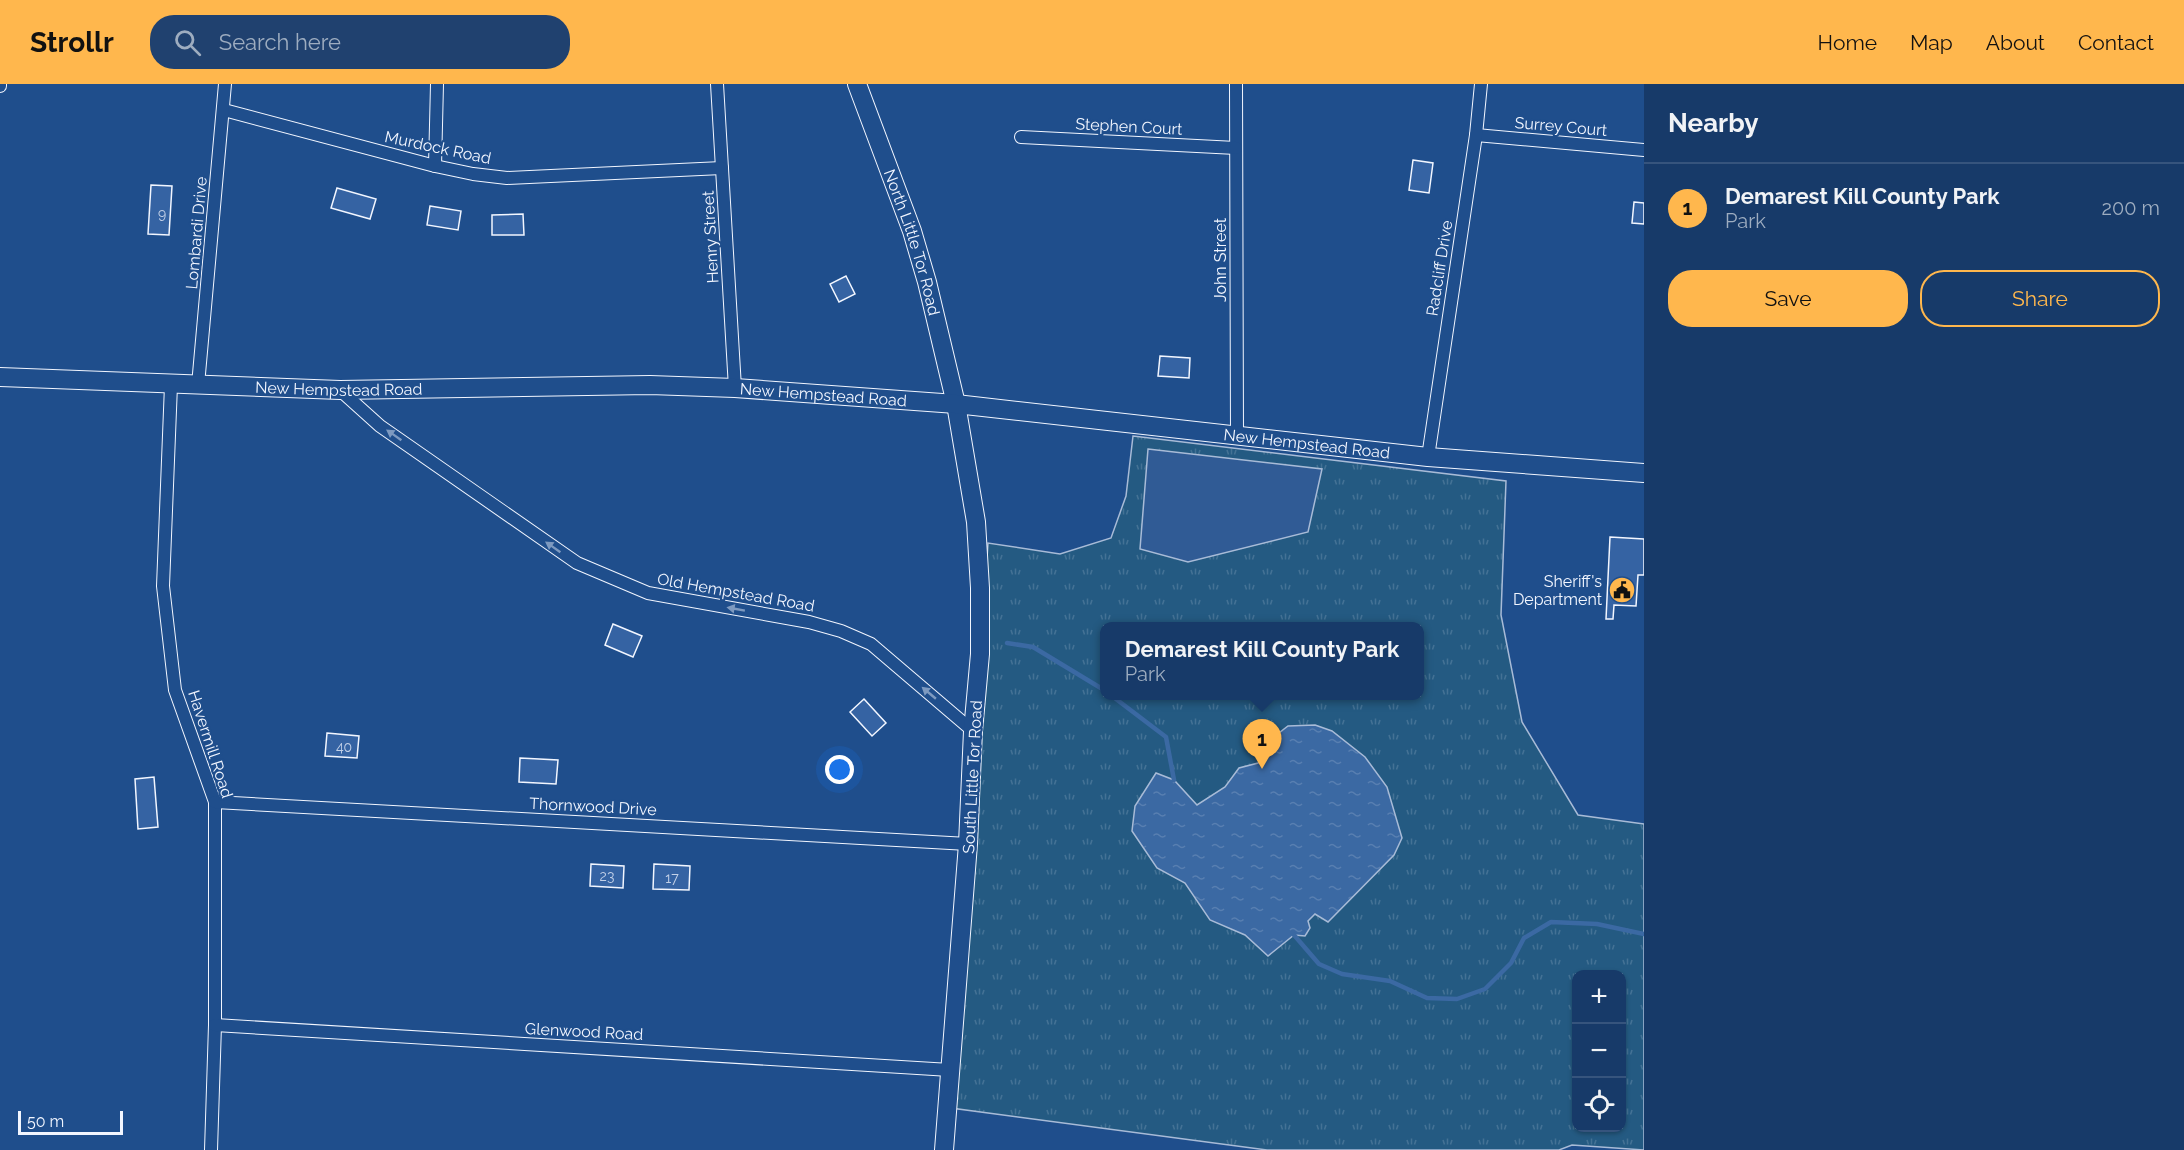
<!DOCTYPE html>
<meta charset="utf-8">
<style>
:root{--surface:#173a69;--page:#20416f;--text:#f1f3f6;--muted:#9eadc0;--line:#36547d;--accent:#ffb74d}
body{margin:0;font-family:Raleway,sans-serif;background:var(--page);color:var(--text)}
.controls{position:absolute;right:18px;bottom:18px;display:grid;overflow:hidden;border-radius:12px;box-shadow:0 2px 4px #0004}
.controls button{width:54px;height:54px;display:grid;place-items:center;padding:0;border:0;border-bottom:2px solid var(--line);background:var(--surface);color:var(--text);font:30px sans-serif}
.scale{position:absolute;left:18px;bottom:15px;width:105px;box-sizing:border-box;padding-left:6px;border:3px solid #f2f6ff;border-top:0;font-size:16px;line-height:21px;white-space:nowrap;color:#f2f6ff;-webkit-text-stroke:4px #1f4e8c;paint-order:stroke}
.you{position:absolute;left:840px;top:686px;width:21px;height:21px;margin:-15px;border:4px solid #fff;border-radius:50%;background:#1a73e8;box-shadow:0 0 0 9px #1a73e833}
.badge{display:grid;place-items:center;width:39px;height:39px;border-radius:50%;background:var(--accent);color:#111;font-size:20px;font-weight:700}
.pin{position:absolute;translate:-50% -50px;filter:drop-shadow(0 2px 3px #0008)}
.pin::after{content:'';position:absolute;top:32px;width:21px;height:18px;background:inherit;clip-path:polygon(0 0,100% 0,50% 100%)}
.popup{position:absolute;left:1100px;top:538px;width:324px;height:78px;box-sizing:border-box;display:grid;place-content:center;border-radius:12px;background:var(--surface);filter:drop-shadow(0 2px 4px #0005);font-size:20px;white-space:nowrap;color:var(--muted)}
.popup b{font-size:22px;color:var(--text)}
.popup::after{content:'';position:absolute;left:50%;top:100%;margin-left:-12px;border:12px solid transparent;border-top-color:var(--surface)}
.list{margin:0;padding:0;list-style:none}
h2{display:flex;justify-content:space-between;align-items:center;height:78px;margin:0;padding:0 24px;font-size:26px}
h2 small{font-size:20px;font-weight:400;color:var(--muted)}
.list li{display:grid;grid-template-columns:39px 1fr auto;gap:18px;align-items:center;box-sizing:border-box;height:90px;padding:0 24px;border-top:2px solid var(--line)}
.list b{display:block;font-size:22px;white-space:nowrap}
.list p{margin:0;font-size:20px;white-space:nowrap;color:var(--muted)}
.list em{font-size:20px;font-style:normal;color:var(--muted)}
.actions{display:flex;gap:12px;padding:18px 24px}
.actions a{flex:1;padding:14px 0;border:2px solid var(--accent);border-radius:24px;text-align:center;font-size:21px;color:var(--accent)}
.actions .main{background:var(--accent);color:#111}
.icon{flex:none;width:33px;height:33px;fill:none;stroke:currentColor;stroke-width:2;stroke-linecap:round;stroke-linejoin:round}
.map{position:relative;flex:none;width:1644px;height:1066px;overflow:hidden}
header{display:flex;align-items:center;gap:36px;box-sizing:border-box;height:84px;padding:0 30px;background:var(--accent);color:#111}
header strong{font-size:28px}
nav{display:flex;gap:33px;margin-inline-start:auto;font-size:21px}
.search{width:420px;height:54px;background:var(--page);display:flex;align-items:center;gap:15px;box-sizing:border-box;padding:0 21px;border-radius:24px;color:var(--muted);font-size:22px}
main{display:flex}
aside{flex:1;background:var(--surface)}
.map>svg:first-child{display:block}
</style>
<header>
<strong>Strollr</strong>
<div class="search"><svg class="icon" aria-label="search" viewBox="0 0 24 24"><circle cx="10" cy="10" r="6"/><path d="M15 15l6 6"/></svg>Search here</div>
<nav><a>Home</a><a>Map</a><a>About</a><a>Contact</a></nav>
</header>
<main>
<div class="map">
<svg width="1644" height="1066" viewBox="0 0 1644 1066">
<defs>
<pattern id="park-tufts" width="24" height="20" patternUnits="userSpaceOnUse" patternTransform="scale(1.5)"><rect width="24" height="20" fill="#245a82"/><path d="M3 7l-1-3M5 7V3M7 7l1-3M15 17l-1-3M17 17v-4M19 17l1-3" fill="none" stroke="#447295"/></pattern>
<pattern id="water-ripples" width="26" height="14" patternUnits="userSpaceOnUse" patternTransform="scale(1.5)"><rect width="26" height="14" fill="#3b69a3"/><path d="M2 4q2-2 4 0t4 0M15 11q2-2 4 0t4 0" fill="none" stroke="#587fb1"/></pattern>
</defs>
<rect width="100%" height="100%" fill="#1f4e8c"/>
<path fill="url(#park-tufts)" stroke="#a8bbd7" stroke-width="1.5" fill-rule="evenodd" d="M1133,352l373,45 -5,134 21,107 56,93 66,9v326l-72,-5 -13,5h-292l-316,-42 37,-565 72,11 51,-16 15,-42zM1104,542h316v70h-316zM1576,890h46v154h-46z"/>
<polygon fill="#305b95" stroke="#a8bbd7" stroke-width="1.5" points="1148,365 1322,385 1308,448 1188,478 1140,465"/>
<polygon fill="url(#water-ripples)" stroke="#a8bbd7" stroke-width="1.5" points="1315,641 1332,647 1365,673 1387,703 1402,754 1394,771 1328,838 1315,830 1308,837 1310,844 1305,852 1294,851 1268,872 1245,851 1210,836 1185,799 1157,784 1132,747 1135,722 1156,689 1174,696 1197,721 1225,703 1239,684 1258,679 1275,652 1288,642"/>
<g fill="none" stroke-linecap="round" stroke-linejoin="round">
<g stroke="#3b69a3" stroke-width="4.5">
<polyline points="1007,559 1033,563 1104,606"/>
<polyline points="1112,612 1166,653 1174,696"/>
<polyline points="1294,851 1319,880 1342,890 1390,897 1427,914 1457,915 1485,905 1511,879 1524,854 1551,838 1597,840 1644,850"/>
</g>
</g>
<g fill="#3563a3" stroke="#f2f6ff" stroke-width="1.5">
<polygon points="1413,76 1433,79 1429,109 1409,106"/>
<polygon points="151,101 172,102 169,151 148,150"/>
<polygon points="337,104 376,115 370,135 331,124"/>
<polygon points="1634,118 1644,119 1644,140 1632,139"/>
<polygon points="430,122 461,127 458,146 427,141"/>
<polygon points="523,130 524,151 492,151 492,131"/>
<polygon points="846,192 855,210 839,218 830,200"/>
<polygon points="1160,272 1190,274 1189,294 1158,292"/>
<polygon points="1610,453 1644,455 1644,491 1638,491 1636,522 1614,521 1613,535 1606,535"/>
<polygon points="613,540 642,552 633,573 605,561"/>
<polygon points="864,615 886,639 872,652 850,628"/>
<polygon points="327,649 359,652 357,674 325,672"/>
<polygon points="520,674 558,676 556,700 519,698"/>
<polygon points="154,693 158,743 138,745 135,695"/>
<polygon points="591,780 624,782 623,804 590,802"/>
<polygon points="654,780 690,782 689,806 653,805"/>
</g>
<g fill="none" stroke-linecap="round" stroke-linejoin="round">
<defs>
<g id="street">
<polyline points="717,0 735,304"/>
<polyline points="1236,0 1237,352"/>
<polyline points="0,2 0,0"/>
<polyline points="224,26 435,82 473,90 507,94 722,84"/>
<polyline points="1476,51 1644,66"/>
<polyline points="1021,53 1236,64"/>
<polyline points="435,82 437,0"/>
<polyline points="171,301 163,502 175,606 215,718 215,941 211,1066"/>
<polyline points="198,301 225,0"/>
<polyline points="340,306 380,342 577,479 648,509 809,538 841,547 871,560 973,647"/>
<polyline points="1428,373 1476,51 1481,0"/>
<polyline points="215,718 968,760"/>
<polyline points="215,941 950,986"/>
</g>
<g id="secondary">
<path id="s1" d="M857,0l55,147 15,51 29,122 20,118 4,66v66l-7,77 -5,113 -24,306"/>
<path id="s2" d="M0,293l340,13 310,-5 85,3 221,16 472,53 216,16"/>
</g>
</defs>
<use href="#street" stroke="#f2f6ff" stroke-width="14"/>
<use href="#secondary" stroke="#f2f6ff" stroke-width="20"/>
<use href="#street" stroke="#1f4e8c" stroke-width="12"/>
<use href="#secondary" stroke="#1f4e8c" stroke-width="18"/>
</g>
<defs><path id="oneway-solid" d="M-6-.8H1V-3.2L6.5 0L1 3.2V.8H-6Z" transform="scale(1.5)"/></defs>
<g fill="#7e9ac0">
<use href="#oneway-solid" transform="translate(394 351) rotate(-145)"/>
<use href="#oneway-solid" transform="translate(553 463) rotate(-145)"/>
<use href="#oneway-solid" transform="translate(736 525) rotate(-170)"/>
<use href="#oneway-solid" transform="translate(929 609) rotate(-140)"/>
</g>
<defs>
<symbol id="civic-disc" viewBox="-11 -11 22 22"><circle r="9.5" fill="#ffb74d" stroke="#1f4e8c"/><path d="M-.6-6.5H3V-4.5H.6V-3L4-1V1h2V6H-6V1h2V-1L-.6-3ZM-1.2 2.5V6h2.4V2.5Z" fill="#111"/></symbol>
</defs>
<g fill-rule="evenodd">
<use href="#civic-disc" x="1607" y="491" width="30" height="30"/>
</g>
<g text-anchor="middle" stroke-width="4.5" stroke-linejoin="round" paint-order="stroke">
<g font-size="14" fill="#c3d1e8">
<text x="162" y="135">9</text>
<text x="344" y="668">40</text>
<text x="607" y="797">23</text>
<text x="672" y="799">17</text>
</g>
<g font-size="16" fill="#f2f6ff" stroke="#1f4e8c">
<text transform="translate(1129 42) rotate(3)" y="6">Stephen Court</text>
<text transform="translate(1561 42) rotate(5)" y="6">Surrey Court</text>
<text transform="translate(438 63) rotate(12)" y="6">Murdock Road</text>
<text transform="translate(196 149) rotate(-85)" y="6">Lombardi Drive</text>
<text transform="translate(710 153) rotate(-93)" y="6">Henry Street</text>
<text dy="6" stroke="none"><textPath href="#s1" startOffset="168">North Little Tor Road</textPath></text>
<text transform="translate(1220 176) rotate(-90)" y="6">John Street</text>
<text transform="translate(1439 184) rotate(-81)" y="6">Radcliff Drive</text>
<text dy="6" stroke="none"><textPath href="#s2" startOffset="339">New Hempstead Road</textPath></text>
<text dy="6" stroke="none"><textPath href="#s2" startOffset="824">New Hempstead Road</textPath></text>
<text dy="6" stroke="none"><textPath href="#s2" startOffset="1310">New Hempstead Road</textPath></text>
<text transform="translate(736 508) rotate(10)" y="6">Old Hempstead Road</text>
<text transform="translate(211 660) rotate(72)" y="6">Havermill Road</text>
<text transform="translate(972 693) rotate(-87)" y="6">South Little Tor Road</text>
<text transform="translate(593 722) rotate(3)" y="6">Thornwood Drive</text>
<text transform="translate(584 947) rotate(3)" y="6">Glenwood Road</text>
</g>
<g font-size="16" fill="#f2f6ff" stroke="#1f4e8c" text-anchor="end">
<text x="1602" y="503">Sheriff's<tspan x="1602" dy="18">Department</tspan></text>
</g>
</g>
</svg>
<div class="controls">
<button>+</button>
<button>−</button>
<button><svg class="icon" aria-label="locate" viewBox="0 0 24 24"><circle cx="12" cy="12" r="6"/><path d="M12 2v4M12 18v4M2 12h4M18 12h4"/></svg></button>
</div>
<div class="scale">50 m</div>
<div class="you"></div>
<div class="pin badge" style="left:1262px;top:685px">1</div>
<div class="popup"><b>Demarest Kill County Park</b>Park</div>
</div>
<aside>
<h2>Nearby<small></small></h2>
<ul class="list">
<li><span class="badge">1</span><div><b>Demarest Kill County Park</b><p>Park</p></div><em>200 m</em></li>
</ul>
<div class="actions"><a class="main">Save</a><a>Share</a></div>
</aside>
</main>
